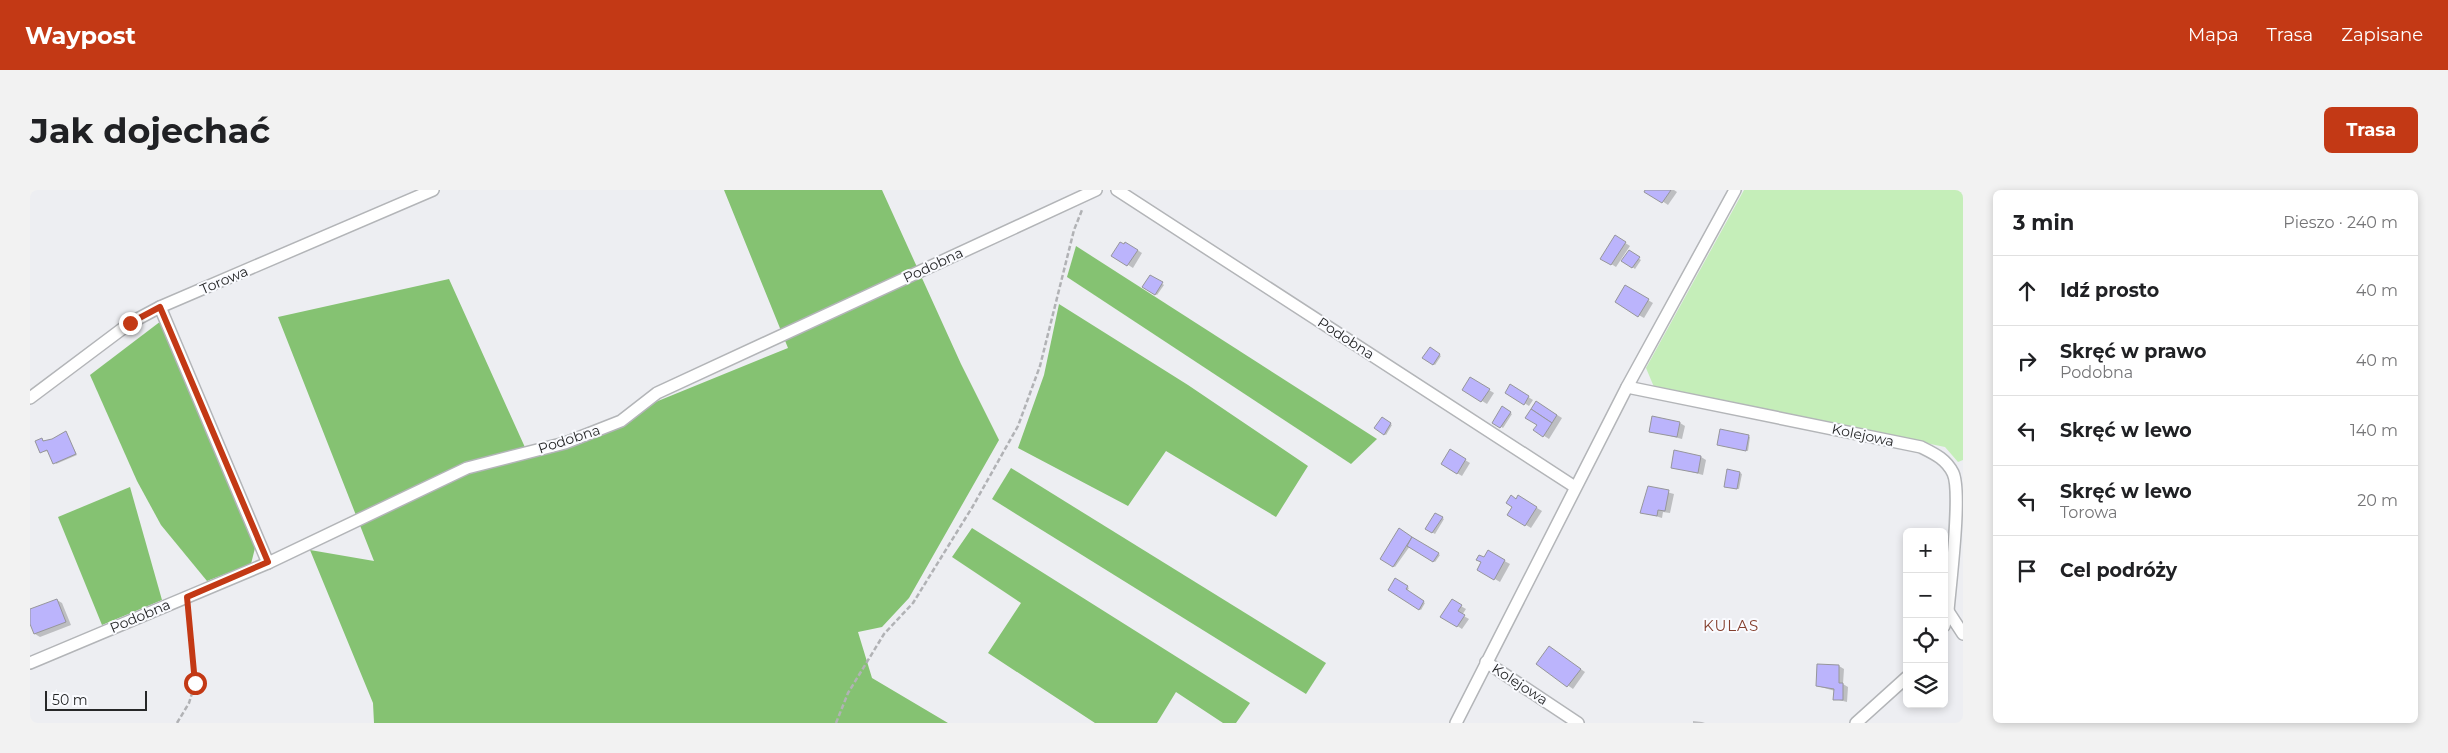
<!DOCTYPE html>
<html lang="pl">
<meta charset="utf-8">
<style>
:root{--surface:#fff;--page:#f2f2f2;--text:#202124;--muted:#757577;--line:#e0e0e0;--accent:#c33915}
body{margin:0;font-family:Montserrat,sans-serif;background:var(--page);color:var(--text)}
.controls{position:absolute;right:15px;bottom:15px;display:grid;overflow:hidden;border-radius:8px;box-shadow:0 2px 8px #0003}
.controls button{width:45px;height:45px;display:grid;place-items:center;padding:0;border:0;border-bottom:1px solid var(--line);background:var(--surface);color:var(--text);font:25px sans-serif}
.scale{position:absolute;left:15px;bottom:12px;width:102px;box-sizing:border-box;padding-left:5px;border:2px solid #262728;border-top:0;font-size:14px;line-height:18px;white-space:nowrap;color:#262728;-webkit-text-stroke:4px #fafbff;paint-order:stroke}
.stop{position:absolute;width:15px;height:15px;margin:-11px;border:4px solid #c33915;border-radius:50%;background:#fff}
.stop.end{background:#c33915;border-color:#fff;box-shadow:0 1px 5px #0008}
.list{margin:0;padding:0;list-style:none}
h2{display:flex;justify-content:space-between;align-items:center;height:65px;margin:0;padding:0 20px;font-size:21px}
h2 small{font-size:16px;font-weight:400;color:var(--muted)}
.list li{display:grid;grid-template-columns:32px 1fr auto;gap:15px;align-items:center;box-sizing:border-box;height:70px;padding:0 20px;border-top:1px solid var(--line)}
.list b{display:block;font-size:19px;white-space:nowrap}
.list p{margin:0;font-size:16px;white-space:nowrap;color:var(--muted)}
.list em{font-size:16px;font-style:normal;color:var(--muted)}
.icon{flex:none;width:28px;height:28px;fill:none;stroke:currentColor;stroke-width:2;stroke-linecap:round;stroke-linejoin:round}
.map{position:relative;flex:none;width:1933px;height:533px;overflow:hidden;border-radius:8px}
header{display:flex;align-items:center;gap:30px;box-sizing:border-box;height:70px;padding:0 25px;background:var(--accent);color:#fff}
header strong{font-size:24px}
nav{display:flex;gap:28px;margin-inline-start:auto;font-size:18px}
.intro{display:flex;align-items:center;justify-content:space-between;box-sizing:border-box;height:120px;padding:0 30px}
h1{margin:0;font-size:35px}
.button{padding:12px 22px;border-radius:8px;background:var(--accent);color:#fff;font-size:18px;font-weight:700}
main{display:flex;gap:30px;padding:0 30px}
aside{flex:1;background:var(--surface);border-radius:8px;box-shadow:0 2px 8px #0003}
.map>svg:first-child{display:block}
</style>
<header>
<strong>Waypost</strong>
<nav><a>Mapa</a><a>Trasa</a><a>Zapisane</a></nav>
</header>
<div class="intro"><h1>Jak dojechać</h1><a class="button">Trasa</a></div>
<main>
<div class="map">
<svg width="1933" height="533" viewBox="0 0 1933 533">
<rect width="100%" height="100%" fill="#edeef2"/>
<polygon fill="#c5eeb9" points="1714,0 1933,0 1933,270 1928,272 1915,257 1624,197 1616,178"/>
<g fill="#85c272">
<polygon points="694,0 852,0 931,174 969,250 879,408 852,437 828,442 842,488 918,533 344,533 343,513 280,360 344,371 248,127 419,89 498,264 758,158"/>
<polygon points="1046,56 1347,249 1321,274 1037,87"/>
<polygon points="1029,114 1158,195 1278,276 1246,327 1136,261 1098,316 988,258 1014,185"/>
<polygon points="131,131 225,358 221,374 177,391 131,335 107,291 60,185"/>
<polygon points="981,278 1296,473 1276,504 962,309"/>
<polygon points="100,297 132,410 72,435 28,327"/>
<polygon points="942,338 1220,513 1206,533 1193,533 1146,502 1127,533 1065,533 958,463 991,413 922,367"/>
</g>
<g fill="#0003">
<polygon points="1616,0 1644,0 1647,2 1638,15"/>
<polygon points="1586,47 1600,56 1586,77 1572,68"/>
<polygon points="1096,53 1112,63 1103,78 1083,65"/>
<polygon points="1599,62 1611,70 1605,79 1593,70"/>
<polygon points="1121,86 1134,95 1127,105 1114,96"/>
<polygon points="1596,97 1623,113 1614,128 1586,112"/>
<polygon points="1400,159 1411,166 1405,175 1394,168"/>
<polygon points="1440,189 1464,203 1457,214 1433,199"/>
<polygon points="1481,196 1503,210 1499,216 1477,202"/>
<polygon points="1506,212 1532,228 1519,249 1505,240 1508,234"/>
<polygon points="1473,218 1482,224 1473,238 1464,232"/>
<polygon points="1352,229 1362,235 1356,245 1346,238"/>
<polygon points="1650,233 1655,236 1652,249 1620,241"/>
<polygon points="36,243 47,265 26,274 19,261 11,262 12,249 15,252 23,250"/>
<polygon points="1718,246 1720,247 1718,261 1691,255"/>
<polygon points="1420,261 1440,273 1432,286 1412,274"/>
<polygon points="1671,267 1676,270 1673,285 1642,277"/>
<polygon points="1710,283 1712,284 1709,299 1697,297"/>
<polygon points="1619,297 1644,304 1640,323 1633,322 1632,328 1612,322"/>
<polygon points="1489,307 1512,321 1501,338 1478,324"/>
<polygon points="1406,324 1414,329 1405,344 1397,339"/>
<polygon points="1369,339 1410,365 1405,372 1380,356 1365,377 1352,369"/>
<polygon points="1458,362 1480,374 1470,392 1448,379"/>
<polygon points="1366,390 1379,398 1377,401 1395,413 1391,420 1360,400"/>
<polygon points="27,410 32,413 41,435 10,447 5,444 0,431 0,421"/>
<polygon points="1422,411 1436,419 1432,425 1439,429 1432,439 1412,426"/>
<polygon points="1524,461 1555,482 1543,499 1508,474"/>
<polygon points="1788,475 1809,476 1814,479 1813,494 1818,497 1817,512 1805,509 1805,501 1787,496"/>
<polygon points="1663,531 1672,532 1675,533 1663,533"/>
</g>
<g fill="#bbb4fc" stroke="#96969a">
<polygon points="1615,0 1641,0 1632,13 1614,2"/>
<polygon points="1585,45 1596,52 1581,75 1570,69"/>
<polygon points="1090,52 1094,54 1095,52 1108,60 1097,76 1081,66"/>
<polygon points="1599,60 1610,67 1602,78 1591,71"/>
<polygon points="1120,85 1133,92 1125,105 1112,97"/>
<polygon points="1595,95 1619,109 1608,127 1585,112"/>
<polygon points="1400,157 1410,164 1403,175 1392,168"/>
<polygon points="1440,187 1460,199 1451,212 1432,200"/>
<polygon points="1480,194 1499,206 1494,215 1475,203"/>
<polygon points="1506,211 1527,225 1522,233 1501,219"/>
<polygon points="1472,216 1481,222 1470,238 1462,233"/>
<polygon points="1501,219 1522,233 1513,247 1503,240 1507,235 1495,228"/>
<polygon points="1622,226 1650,232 1647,247 1619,242"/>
<polygon points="1352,227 1361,233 1354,245 1344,238"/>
<polygon points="1690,239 1719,245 1716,261 1687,255"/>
<polygon points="36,241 46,264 23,274 17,260 10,263 5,251 12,248 13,251 22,249"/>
<polygon points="1420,259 1436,269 1427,284 1411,274"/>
<polygon points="1644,260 1671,266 1668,283 1641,278"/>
<polygon points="1697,279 1710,282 1707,299 1694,297"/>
<polygon points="1618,296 1639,300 1635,321 1628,320 1627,326 1610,323"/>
<polygon points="1481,305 1486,309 1488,305 1507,317 1495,336 1477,325 1482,317 1476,313"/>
<polygon points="1405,323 1413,327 1402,343 1395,339"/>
<polygon points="1369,338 1382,347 1363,377 1350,369"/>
<polygon points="1382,347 1409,363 1403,372 1377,356"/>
<polygon points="1458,360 1475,370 1464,390 1447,380 1451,372 1446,370 1449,365 1454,367"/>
<polygon points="1365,388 1378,396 1376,399 1394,411 1389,420 1358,400"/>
<polygon points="27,409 36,432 4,444 0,434 0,419"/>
<polygon points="1422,409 1432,415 1428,421 1435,425 1427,437 1410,427"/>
<polygon points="1519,456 1551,479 1537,497 1506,474"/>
<polygon points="1787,474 1809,475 1809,493 1813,493 1813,510 1803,510 1804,499 1786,496"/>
</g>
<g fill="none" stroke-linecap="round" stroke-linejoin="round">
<defs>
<g id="minor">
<polyline points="1087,0 1545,297"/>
<polyline points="130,117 238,373"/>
<path d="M1597,197l294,60c14,7 25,12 32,26 9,19 -3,112 -5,138l-4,15"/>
<polyline points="0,208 100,133 130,117 403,0"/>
<polyline points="1918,421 1933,444"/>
<polyline points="1456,472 1548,533"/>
<polyline points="0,473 238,373 437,278 535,253 591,231 627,203 1066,0"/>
<polyline points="1426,533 1597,197 1705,0"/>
<polyline points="1826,533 1877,487"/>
</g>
</defs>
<use href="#minor" stroke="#b3b5b8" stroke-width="14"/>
<g stroke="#b1b2b5" stroke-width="2.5" stroke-dasharray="5 2.5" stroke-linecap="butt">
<polyline points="147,533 159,513 165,493 158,418"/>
<polyline points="806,533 818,503 854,444 883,413 943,316 988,236 1010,176 1044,40 1052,20"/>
</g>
<use href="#minor" stroke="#fff" stroke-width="11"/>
</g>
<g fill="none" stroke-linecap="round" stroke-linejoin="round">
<polyline stroke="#c33915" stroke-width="6" points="100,133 130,117 238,372 157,407 165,493"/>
</g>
<g text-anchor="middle" stroke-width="4" stroke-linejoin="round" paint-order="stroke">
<g font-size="14" fill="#262728" stroke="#fafbff">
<text transform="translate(903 75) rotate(-25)" y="5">Podobna</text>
<text transform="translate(194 90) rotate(-23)" y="5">Torowa</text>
<text transform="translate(1316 148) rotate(33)" y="5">Podobna</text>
<text transform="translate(1833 245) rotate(12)" y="5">Kolejowa</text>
<text transform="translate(539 249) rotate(-18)" y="5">Podobna</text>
<text transform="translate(110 426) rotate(-23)" y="5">Podobna</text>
<text transform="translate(1490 494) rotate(33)" y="5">Kolejowa</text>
</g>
<g font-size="15" letter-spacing="1" fill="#843f2e" stroke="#fafbff">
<text x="1701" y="441">KULAS</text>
</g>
</g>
</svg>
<div class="controls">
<button>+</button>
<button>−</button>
<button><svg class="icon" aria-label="locate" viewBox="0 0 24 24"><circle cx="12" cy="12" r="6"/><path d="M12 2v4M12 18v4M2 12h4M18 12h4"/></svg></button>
<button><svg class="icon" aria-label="layers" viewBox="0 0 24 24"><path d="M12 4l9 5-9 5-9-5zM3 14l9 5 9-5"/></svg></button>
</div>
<div class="scale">50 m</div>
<div class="stop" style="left:165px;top:493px"></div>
<div class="stop end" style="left:100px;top:133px"></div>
</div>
<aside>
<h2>3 min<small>Pieszo · 240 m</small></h2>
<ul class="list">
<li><svg class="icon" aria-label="ahead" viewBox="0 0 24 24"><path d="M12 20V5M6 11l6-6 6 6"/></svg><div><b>Idź prosto</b></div><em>40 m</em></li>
<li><svg class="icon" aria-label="right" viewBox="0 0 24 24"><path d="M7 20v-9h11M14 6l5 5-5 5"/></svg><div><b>Skręć w prawo</b><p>Podobna</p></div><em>40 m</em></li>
<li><svg class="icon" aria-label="left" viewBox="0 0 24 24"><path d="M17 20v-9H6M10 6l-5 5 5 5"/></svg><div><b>Skręć w lewo</b></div><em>140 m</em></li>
<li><svg class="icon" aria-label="left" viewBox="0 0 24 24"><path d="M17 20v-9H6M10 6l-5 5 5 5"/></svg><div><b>Skręć w lewo</b><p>Torowa</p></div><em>20 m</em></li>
<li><svg class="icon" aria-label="arrive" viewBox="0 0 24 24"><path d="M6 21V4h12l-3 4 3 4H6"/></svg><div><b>Cel podróży</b></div></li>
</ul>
</aside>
</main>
